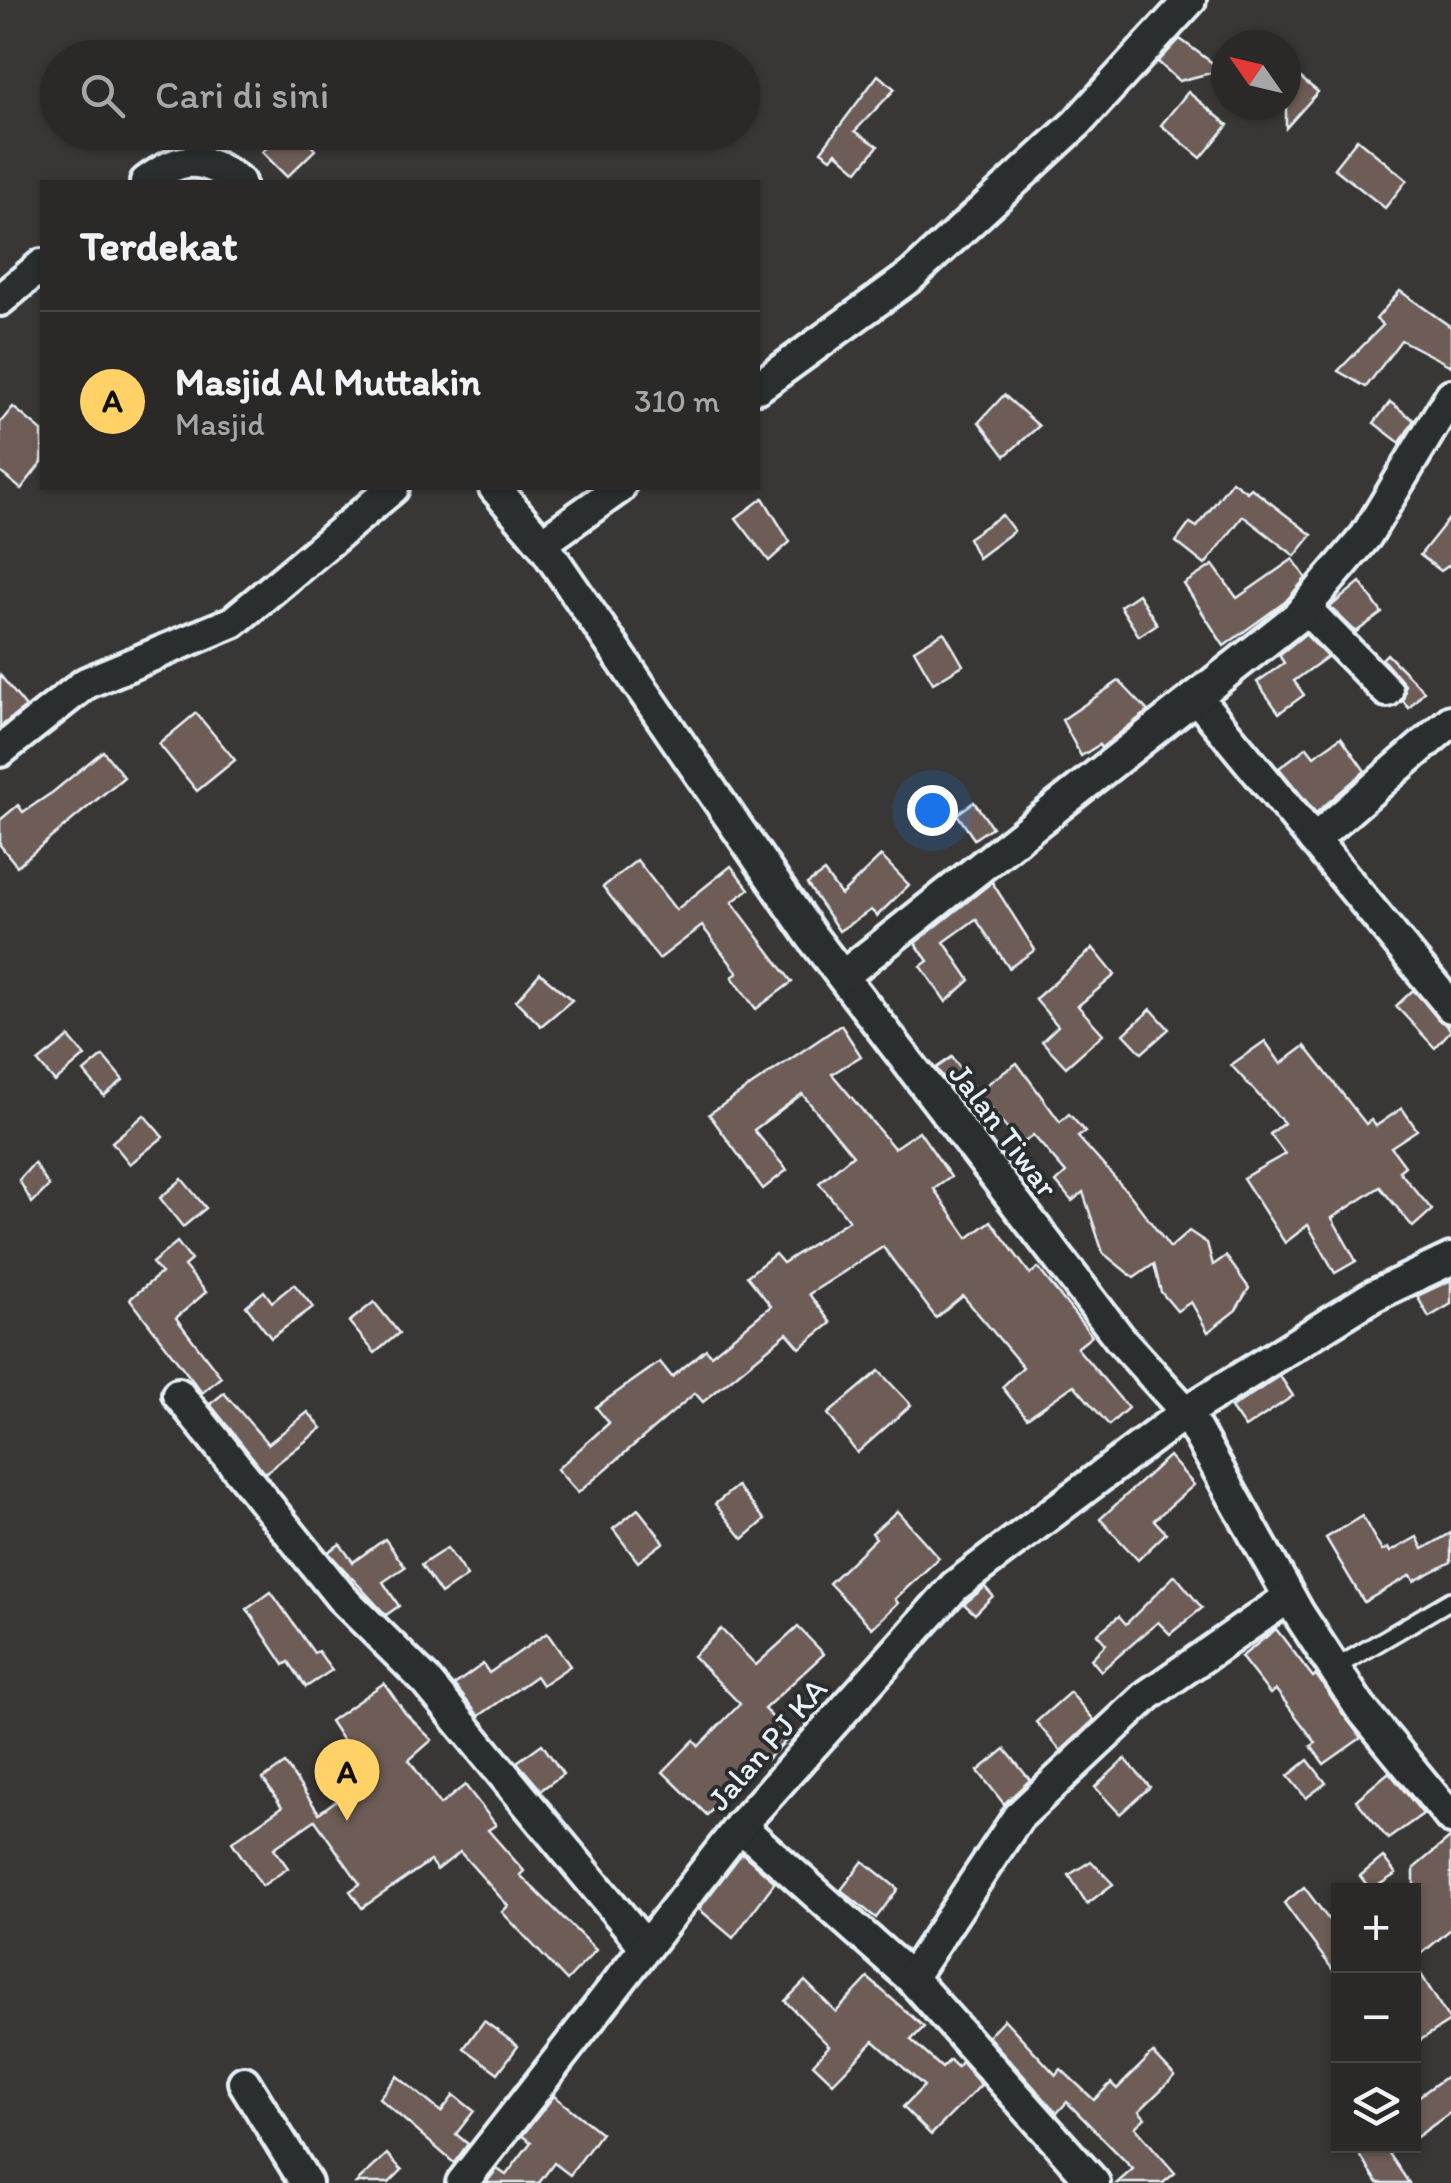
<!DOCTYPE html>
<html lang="id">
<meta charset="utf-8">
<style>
:root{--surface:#2a2928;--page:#323130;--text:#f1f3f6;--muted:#a5a6a8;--line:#464545;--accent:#ffd166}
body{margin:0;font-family:Itim,sans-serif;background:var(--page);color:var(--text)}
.controls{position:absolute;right:30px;bottom:30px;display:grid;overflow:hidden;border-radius:0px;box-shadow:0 2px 8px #0004}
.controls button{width:90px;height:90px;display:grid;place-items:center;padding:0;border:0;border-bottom:2px solid var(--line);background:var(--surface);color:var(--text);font:50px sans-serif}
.compass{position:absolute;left:1211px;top:30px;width:90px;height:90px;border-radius:50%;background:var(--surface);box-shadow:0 2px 8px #0004;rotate:304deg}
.you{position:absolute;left:932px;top:810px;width:35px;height:35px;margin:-25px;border:8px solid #fff;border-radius:50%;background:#1a73e8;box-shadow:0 0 0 15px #1a73e833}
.badge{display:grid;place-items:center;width:65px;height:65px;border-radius:50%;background:var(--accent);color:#111;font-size:32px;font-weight:700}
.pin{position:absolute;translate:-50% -82px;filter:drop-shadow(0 2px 5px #0008)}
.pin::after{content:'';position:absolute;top:52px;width:35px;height:30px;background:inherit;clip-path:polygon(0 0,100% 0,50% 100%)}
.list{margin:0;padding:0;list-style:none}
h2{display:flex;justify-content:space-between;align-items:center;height:130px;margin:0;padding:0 40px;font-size:42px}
h2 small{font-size:32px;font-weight:400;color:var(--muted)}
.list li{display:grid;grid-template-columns:65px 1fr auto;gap:30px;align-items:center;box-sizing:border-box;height:180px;padding:0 40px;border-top:2px solid var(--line)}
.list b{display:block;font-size:38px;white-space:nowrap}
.list p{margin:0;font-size:32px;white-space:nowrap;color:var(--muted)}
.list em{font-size:32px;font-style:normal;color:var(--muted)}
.icon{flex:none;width:55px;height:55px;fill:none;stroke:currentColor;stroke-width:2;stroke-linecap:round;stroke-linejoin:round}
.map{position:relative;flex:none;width:1451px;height:2183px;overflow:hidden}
.search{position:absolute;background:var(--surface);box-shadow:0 2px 8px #0004;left:40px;top:40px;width:720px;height:110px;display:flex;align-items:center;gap:25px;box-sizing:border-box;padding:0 35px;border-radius:55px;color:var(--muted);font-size:38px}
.panel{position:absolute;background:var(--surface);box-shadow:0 2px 8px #0004;left:40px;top:180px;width:720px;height:310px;border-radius:0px}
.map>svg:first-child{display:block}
</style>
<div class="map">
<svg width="1451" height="2183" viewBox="0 0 1451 2183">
<rect width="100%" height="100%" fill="#383736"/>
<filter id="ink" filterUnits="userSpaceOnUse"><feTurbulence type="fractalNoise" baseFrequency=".01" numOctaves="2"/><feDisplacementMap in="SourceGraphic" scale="20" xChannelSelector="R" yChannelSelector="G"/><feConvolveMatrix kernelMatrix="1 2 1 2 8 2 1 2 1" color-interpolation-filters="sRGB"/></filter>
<g filter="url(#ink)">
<g fill="#6e5d57" stroke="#e8f1f8" stroke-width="2.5">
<polygon points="1180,39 1222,70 1179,81 1158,62"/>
<polygon points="1286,66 1318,92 1286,128"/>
<polygon points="878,75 895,89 855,131 878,146 858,171 836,152 831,158 821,151"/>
<polygon points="1188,92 1228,125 1201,158 1161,125"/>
<polygon points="283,132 299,132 315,150 287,177 262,152"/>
<polygon points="1357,139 1407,180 1385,208 1334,168"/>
<polygon points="1400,291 1451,327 1451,366 1401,340 1366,387 1338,371 1383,325 1376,319"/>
<polygon points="1004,395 1039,426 1005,456 979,422"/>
<polygon points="1390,402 1414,420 1400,443 1374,423"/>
<polygon points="13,407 42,431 42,462 21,489 0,472 0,423"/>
<polygon points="1232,481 1247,492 1251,488 1312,535 1295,556 1243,516 1205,565 1176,542 1190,523 1197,527"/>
<polygon points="763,498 790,542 769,561 736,518"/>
<polygon points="1002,515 1014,531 978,558 968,538"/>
<polygon points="1451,516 1451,564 1441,571 1420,555"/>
<polygon points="1293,559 1306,578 1285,602 1224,646 1184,584 1213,565 1237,598"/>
<polygon points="1360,582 1382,613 1356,632 1330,607"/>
<polygon points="1138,594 1157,624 1139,636 1120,606"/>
<polygon points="944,632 963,665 933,683 914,650"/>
<polygon points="1305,634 1327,657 1294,681 1304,695 1279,713 1257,682 1284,663 1279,655"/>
<polygon points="1387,654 1424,691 1409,708 1403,701 1405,685 1382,659"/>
<polygon points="0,675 26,707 0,727"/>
<polygon points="1119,681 1148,711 1101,748 1099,745 1081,756 1062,720"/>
<polygon points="196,713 235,760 197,791 159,744"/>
<polygon points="1341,737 1365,771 1316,813 1279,768 1307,747 1314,756"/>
<polygon points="103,751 124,777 17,866 0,845 0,820 18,805 23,812 53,792"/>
<polygon points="974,802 992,827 974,839 957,814"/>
<polygon points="881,856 909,885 877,916 871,910 839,931 807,884 824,872 841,895"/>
<polygon points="637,860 676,910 731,866 749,889 732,902 792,982 756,1009 732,977 738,973 702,926 659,959 603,887"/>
<polygon points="992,882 1035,950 1009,968 976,919 944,942 970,980 946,1002 921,966 928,961 915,943"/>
<polygon points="1093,948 1115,975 1078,1006 1103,1034 1066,1067 1042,1041 1058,1026 1035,999"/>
<polygon points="540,973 572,1000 541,1026 516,1001"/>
<polygon points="1413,990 1451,1030 1435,1048 1396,1006"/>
<polygon points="1151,1009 1169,1029 1142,1053 1124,1034"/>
<polygon points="841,1025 861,1056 832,1074 894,1148 919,1131 951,1177 934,1189 968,1238 991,1221 1030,1274 1038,1268 1092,1336 1077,1348 1128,1408 1109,1425 1074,1385 1027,1418 1002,1387 1023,1367 963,1296 936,1318 883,1247 809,1294 831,1323 800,1348 787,1333 703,1402 695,1393 578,1493 557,1469 609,1423 596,1407 660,1362 672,1377 706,1349 711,1355 771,1306 747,1276 775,1254 783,1263 849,1220 819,1183 853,1155 802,1094 754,1130 787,1170 763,1189 709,1114"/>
<polygon points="69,1037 85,1056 55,1082 38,1062"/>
<polygon points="1265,1041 1281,1064 1305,1046 1366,1124 1371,1120 1376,1126 1402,1108 1417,1130 1391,1147 1405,1166 1399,1171 1432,1210 1413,1227 1380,1187 1332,1218 1356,1261 1335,1273 1308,1225 1285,1243 1243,1178 1285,1154 1270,1134 1284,1123 1231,1065"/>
<polygon points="103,1056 123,1080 104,1096 84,1072"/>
<polygon points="952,1057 972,1085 957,1095 936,1068"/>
<polygon points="1017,1063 1060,1122 1069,1114 1085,1132 1078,1137 1131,1196 1170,1248 1189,1231 1207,1243 1213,1265 1226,1256 1249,1288 1236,1310 1208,1332 1191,1302 1177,1311 1161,1292 1154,1264 1134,1278 1103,1253 1083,1192 1072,1201 1056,1182 1066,1173 1033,1135 1021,1145 976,1092"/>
<polygon points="144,1115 163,1137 130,1164 112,1142"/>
<polygon points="34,1163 49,1186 32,1203 19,1180"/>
<polygon points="182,1179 206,1208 183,1227 160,1198"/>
<polygon points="177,1242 191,1260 184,1266 206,1292 176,1318 221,1377 202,1393 130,1299 161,1273 152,1263"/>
<polygon points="1451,1280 1451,1304 1429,1317 1417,1296"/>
<polygon points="294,1284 313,1307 271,1338 246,1306 264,1291 272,1302"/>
<polygon points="374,1302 399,1333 375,1353 349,1322"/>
<polygon points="879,1371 911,1405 857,1453 828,1414"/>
<polygon points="1280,1376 1293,1396 1245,1428 1231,1408"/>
<polygon points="224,1393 268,1444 308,1412 322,1428 265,1473 210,1404"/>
<polygon points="1169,1456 1194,1485 1154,1520 1166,1533 1138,1560 1100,1519"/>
<polygon points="737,1486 765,1520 743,1539 715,1504"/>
<polygon points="638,1509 664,1542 638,1562 613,1529"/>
<polygon points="897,1511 939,1558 895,1599 898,1603 872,1628 829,1583 876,1538 872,1533"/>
<polygon points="1362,1516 1382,1551 1388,1548 1390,1552 1417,1537 1423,1549 1451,1533 1451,1562 1414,1581 1411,1575 1364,1602 1326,1538"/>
<polygon points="385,1539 405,1567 383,1582 399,1606 386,1615 328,1552 340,1544 353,1562"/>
<polygon points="447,1548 467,1576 441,1594 421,1565"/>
<polygon points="1175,1575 1202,1608 1170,1634 1158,1622 1101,1671 1091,1659 1106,1644 1097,1634 1119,1616 1126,1624"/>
<polygon points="985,1587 993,1596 975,1614 964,1604"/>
<polygon points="271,1592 314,1653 318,1651 332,1670 306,1687 289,1662 284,1665 247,1609"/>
<polygon points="798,1627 824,1654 764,1709 791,1736 766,1760 763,1757 707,1815 663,1772 694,1740 699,1746 740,1704 693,1656 721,1629 756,1665"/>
<polygon points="1276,1629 1313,1677 1316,1675 1361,1738 1324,1764 1311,1746 1316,1743 1276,1690 1270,1694 1241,1657"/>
<polygon points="547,1633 570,1666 542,1685 536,1676 479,1716 454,1685 483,1664 489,1673"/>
<polygon points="384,1683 405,1713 432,1740 409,1760 440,1805 465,1785 496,1825 488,1830 524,1871 520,1875 596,1950 567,1981 502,1912 508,1906 460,1852 437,1870 430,1861 362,1908 350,1891 360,1884 315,1820 274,1848 288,1868 262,1886 232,1842 282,1807 263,1779 285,1764 319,1813 367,1778 330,1721"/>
<polygon points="1070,1692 1094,1720 1061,1751 1036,1722"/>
<polygon points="542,1744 563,1774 541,1790 517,1762"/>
<polygon points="1005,1749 1030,1780 1004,1804 978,1771"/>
<polygon points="1125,1759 1150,1787 1120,1814 1095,1787"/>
<polygon points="1308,1760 1326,1783 1306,1798 1288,1776"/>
<polygon points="1389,1772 1423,1814 1388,1839 1356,1800"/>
<polygon points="1451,1837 1451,1929 1414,1960 1414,1868"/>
<polygon points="742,1853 775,1882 733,1938 699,1909"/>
<polygon points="1383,1857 1396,1874 1371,1890 1360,1876"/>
<polygon points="863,1861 898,1889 876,1918 841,1890"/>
<polygon points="1091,1861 1113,1884 1087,1904 1069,1875"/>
<polygon points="1304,1887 1338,1932 1338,1977 1284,1903"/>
<polygon points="1414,1963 1450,2021 1414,2044"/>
<polygon points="868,1978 924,2027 911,2040 942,2068 950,2060 957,2067 961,2062 981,2085 931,2135 903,2107 924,2086 874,2041 833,2083 813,2064 829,2046 785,2001 805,1981 836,2012"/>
<polygon points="1004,2019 1056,2075 1061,2069 1094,2100 1111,2083 1117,2089 1153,2053 1175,2076 1139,2111 1145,2118 1135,2127 1175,2173 1163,2183 1117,2183 1133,2169 1067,2102 1057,2113 988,2036"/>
<polygon points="484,2021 518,2046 498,2073 464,2048"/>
<polygon points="1451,2073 1451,2112 1414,2139 1414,2100"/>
<polygon points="397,2076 441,2112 454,2095 474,2111 456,2134 468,2144 454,2163 379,2098"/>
<polygon points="554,2096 601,2133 570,2175 554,2163 539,2183 486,2183 497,2169 506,2175 531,2142 522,2136"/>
<polygon points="1354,2146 1384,2146 1409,2183 1378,2183"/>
<polygon points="387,2154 402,2170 389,2183 356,2183"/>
</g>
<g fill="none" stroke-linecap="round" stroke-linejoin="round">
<defs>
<polyline id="service" points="1335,1668 1451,1600"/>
<g id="minor">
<path d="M146,182c35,-27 57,-27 93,0"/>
<polyline points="0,300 42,265"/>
<polyline points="758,387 911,276 1077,123 1190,0"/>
<polyline points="495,488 542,543 812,937 1121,1340 1186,1412 1299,1614 1359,1706 1451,1818"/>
<polyline points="542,543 619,488"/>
<polyline points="1305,608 1387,691"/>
<polyline points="1196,697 1314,840"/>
<polyline points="1451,721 1314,840 1451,1007"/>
<polyline points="0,751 86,683 233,622 393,488"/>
<polyline points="843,976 1298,616 1366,536 1451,395"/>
<polyline points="178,1394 341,1597 426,1681 645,1946"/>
<polyline points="740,1826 911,1978 1094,2183"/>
<polyline points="911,1978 1018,1817 1148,1695 1289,1597"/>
<polyline points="244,2082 306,2183"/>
<polyline points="462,2183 740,1826 955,1586 1186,1412 1373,1296 1451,1259"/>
</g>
</defs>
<use href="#service" stroke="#e8f1f8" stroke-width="22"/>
<use href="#minor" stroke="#e8f1f8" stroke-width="38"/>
<use href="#service" stroke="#2a2d2e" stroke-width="15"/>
<use href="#minor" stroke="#2a2d2e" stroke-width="30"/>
</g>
</g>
<g text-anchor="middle" stroke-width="8" stroke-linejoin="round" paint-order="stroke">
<g font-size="32" fill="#e8f1f8" stroke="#2a2d2e">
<text transform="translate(1004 1130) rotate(53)" y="11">Jalan Tiwar</text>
<text transform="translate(767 1744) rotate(-49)" y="11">Jalan PJ KA</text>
</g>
</g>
</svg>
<div class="controls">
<button>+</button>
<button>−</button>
<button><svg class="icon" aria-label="layers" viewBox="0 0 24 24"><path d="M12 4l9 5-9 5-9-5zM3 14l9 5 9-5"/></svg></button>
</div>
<svg class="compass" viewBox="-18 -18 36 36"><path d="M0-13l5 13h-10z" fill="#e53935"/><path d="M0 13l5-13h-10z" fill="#a5a6a8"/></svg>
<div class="you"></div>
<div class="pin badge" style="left:347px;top:1821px">A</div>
<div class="search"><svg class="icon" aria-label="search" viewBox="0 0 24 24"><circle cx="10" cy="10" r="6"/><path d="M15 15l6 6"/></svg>Cari di sini</div>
<section class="panel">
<h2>Terdekat<small></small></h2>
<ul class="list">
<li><span class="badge">A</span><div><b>Masjid Al Muttakin</b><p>Masjid</p></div><em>310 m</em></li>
</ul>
</section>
</div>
